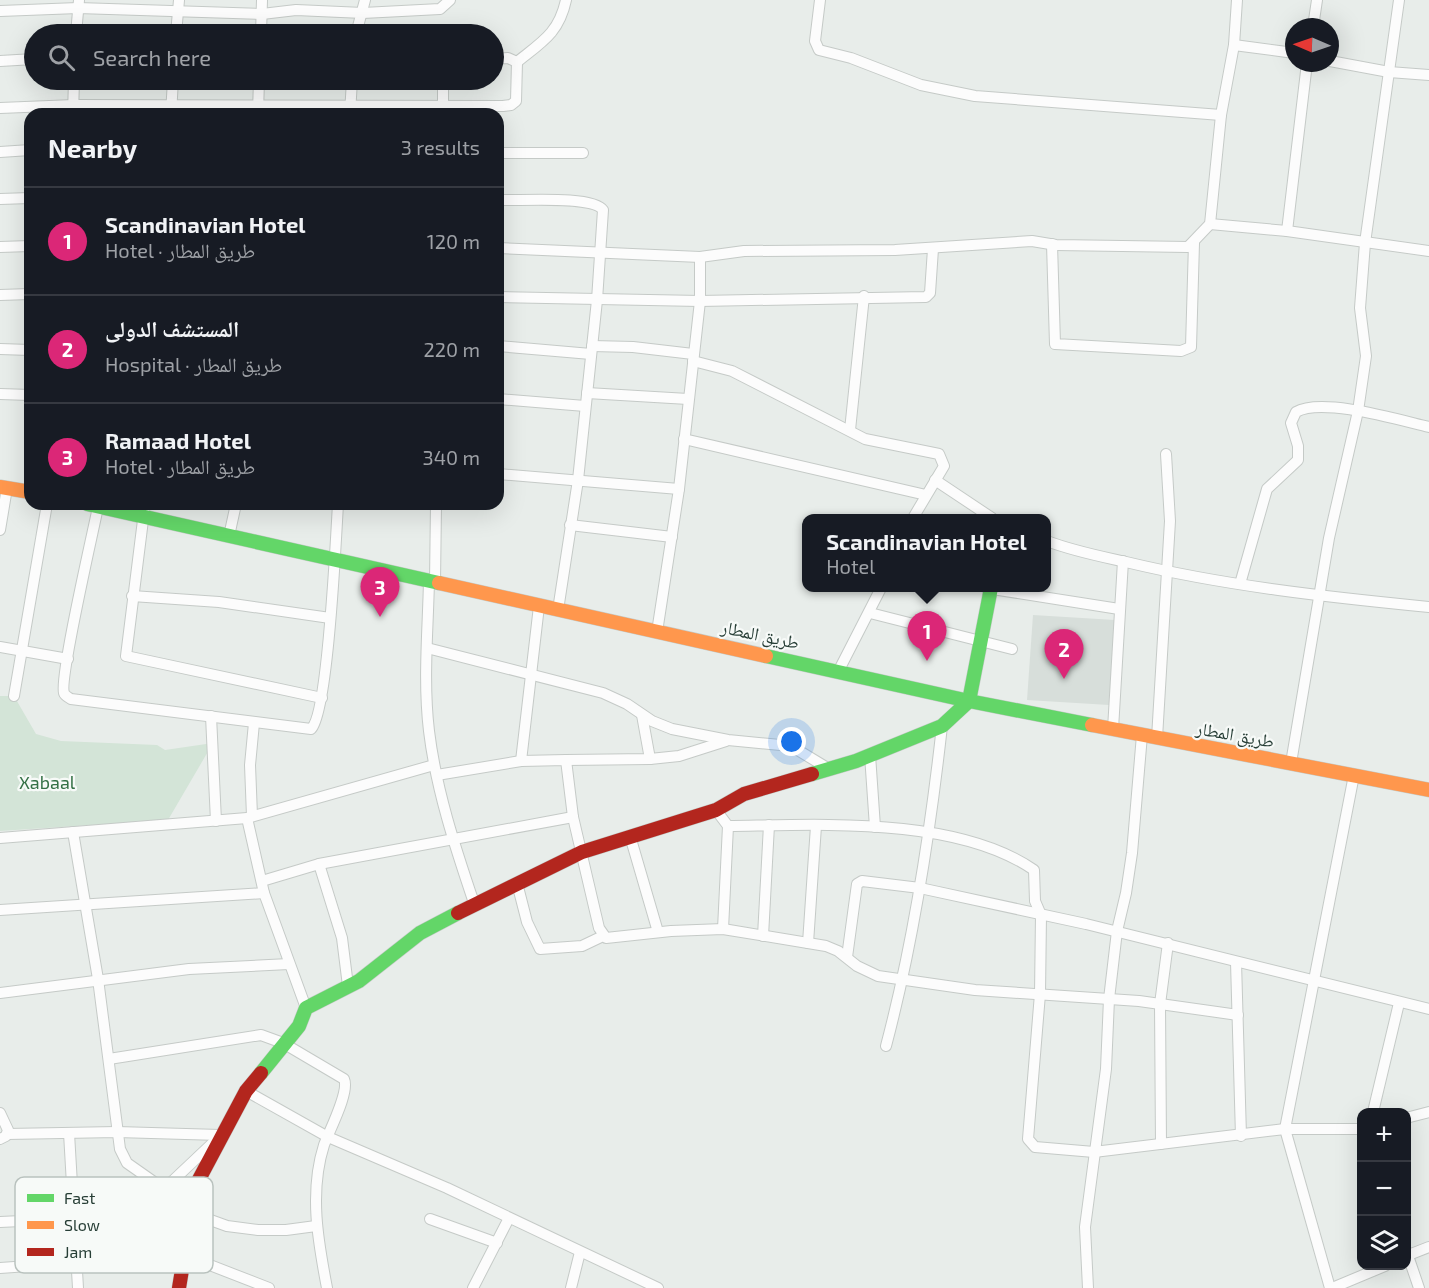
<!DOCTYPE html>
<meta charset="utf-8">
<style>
:root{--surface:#171b24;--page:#242831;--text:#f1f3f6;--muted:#9ea1a6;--line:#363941;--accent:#db2777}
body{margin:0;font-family:"Exo 2","Noto Naskh Arabic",sans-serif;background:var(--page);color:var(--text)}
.controls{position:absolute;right:18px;bottom:18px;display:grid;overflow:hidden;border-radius:12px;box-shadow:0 6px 24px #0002}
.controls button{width:54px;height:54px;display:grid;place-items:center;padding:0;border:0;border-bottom:2px solid var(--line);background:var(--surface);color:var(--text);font:30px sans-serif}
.compass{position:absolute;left:1285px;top:18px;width:54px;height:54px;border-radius:50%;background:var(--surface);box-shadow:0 6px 24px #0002;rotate:272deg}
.you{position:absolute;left:792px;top:742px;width:21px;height:21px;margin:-15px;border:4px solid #fff;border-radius:50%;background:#1a73e8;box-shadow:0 0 0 9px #1a73e833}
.badge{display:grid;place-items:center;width:39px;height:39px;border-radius:50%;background:var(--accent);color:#fff;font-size:20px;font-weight:700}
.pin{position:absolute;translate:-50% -50px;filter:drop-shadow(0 2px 3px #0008)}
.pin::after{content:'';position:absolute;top:32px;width:21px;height:18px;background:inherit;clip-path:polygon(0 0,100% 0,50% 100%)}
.popup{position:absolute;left:802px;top:514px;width:249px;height:78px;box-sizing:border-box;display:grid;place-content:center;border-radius:12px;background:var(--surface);filter:drop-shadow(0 2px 4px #0005);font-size:20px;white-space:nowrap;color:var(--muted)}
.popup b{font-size:22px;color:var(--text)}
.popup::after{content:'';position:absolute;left:50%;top:100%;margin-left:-12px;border:12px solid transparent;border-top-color:var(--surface)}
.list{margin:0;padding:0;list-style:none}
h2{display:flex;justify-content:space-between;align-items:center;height:78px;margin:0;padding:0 24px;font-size:26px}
h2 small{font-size:20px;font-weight:400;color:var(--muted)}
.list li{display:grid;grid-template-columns:39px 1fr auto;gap:18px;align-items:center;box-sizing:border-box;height:108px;padding:0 24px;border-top:2px solid var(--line)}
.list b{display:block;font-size:22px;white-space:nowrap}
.list p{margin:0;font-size:20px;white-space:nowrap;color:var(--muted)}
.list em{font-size:20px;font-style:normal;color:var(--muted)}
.icon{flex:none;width:33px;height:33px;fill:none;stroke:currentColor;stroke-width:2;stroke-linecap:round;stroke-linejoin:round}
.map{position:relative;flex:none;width:1429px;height:1288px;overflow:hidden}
.search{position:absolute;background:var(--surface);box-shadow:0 6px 24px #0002;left:24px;top:24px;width:480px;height:66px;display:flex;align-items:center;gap:15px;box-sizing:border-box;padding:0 21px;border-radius:33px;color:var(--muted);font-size:22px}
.panel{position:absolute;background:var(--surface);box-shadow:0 6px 24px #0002;left:24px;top:108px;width:480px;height:402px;border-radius:18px}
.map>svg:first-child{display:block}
</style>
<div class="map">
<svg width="1429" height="1288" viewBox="0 0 1429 1288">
<rect width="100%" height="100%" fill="#e8edea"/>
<polygon fill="#d7deda" points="1033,615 1115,620 1109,705 1027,700"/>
<polygon fill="#d3e4d7" points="0,696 14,696 36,734 61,741 157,745 165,750 213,743 168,820 0,831"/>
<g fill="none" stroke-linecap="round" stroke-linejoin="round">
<defs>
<g id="street">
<polyline points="820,0 815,41 819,50 851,58 921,85 975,96 1221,115"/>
<polyline points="0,11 78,8 262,14 296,10 363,13 440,9 450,0"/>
<polyline points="1313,27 1317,0"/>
<polyline points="76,34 79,0"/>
<polyline points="176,34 179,0"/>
<polyline points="261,34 262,0"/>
<polyline points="356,34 365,0"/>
<polyline points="1234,45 1294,53"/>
<polyline points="494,59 508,58 517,62"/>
<polyline points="0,61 34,59"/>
<polyline points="1330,61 1389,72 1429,75"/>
<path d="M517,62c25,-20 42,-29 49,-62"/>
<polyline points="443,80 443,114"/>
<polyline points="0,108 74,105 503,106 511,105 516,101 517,62"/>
<polyline points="258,112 259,80"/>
<polyline points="73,114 74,80"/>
<polyline points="171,114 173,80"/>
<polyline points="350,114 352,80"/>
<polyline points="0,152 30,150"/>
<polyline points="498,153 583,153"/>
<polyline points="0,199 30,198"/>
<path d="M498,200c21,1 95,-5 105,10l-6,90 -19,180 -20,130"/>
<polyline points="1210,224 1287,231 1429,251"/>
<polyline points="1287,231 1307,63"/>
<polyline points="1052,244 1055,344 1181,351 1191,347 1194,243"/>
<polyline points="0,247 30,246"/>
<polyline points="498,248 700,257 744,251 895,250 1032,241 1056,245 1188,247 1210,224 1221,115 1234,45 1237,0"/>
<polyline points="0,295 30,294"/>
<polyline points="498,297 700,301 926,297 930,293 933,249"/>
<polyline points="498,346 591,354"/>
<polyline points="592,346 633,347 693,354"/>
<polyline points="0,349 30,350"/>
<polyline points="693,361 732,371 865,439 939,454 944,466 913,518"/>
<polyline points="587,393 688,399"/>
<polyline points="0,394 30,395"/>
<polyline points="498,399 585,406"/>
<polyline points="850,430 864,296"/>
<polyline points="684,439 926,495"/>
<polyline points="498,474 679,489"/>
<polyline points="935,480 992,518"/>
<polyline points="145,504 126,656 322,698"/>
<path d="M98,507c-5,25 -39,172 -34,186 1,3 4,4 7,6l240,30c17,-15 25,-193 27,-225"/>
<polyline points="570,525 672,537"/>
<polyline points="0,530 7,488"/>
<polyline points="229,536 236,504"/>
<path d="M1047,541c26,10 52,15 79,21 100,24 201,35 303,45"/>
<path d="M429,580c-1,50 -6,101 0,151 7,58 26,116 45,172"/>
<polyline points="435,582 436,504"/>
<path d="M1240,584l27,-95 31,-29v-14l-7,-23 5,-11c26,-15 103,8 133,15"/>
<polyline points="986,588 1119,609"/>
<polyline points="132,596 219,602 330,618"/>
<polyline points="870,613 1012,649"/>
<polyline points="657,632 679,489 700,301 700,257"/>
<polyline points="0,647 68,659"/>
<polyline points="427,648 603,693 627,704 652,721 672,729 728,740 791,746 829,769"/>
<polyline points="839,670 881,588"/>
<polyline points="14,696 47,504"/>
<polyline points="642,715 650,759"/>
<polyline points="211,716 216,821"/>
<polyline points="1113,729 1123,561"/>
<polyline points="1157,738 1170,521 1166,454"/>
<polyline points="870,755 875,827"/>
<polyline points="566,760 650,759 679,756 726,741"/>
<polyline points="521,761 539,606"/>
<polyline points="1291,763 1329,538 1358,411 1366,356 1360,308 1365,243 1399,0"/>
<polyline points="437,775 521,761 566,760 573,817 599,928 606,938 671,931 723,929 826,946 838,951 857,966 878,976 975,990 1139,1001 1238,1015"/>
<polyline points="716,810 728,826 723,929"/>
<polyline points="252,816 250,765 254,723"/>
<polyline points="247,818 264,893 306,1008"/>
<path d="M728,826c91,-1 228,-10 306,44l1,31 6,14 -1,79 -12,145 7,8 59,5 191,-23h77"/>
<polyline points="73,832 98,979 120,1149 127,1163 164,1189"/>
<polyline points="630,836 658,932"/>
<polyline points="0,838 247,818 434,765"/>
<polyline points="319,864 342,938 348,986"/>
<polyline points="262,881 319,864 573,817"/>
<polyline points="517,883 527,922 540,949 582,946 603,936"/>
<polyline points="0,910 264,893"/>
<polyline points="763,936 769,825"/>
<polyline points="808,943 816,826"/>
<polyline points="847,957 857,884 862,881 920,888 1086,924 1429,1009"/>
<polyline points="1236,962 1241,1136"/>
<polyline points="0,993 189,969 289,964"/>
<path d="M886,1046c28,-106 44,-212 56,-320"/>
<path d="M109,1059l152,-24 22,8 61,36c6,13 -15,52 -20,66 -15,47 -6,96 3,143"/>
<polyline points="246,1091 328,1137 447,1188 658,1288"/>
<polyline points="1373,1112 1399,1003"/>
<polyline points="0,1113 8,1130 6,1136 0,1139"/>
<polyline points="1406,1118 1429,1112"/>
<polyline points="69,1133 78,1288"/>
<polyline points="7,1134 117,1132 220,1135"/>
<polyline points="1161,1144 1160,1004 1168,943"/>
<polyline points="154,1214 164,1189 218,1138"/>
<polyline points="430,1219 497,1243"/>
<polyline points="0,1222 191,1213 227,1226 258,1230 286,1230 316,1226"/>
<polyline points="1406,1250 1419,1288"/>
<polyline points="1406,1256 1429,1247"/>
<polyline points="0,1268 184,1255 269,1288"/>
<polyline points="473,1288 509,1218"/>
<polyline points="571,1288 580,1252"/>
<polyline points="1088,1288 1085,1227 1106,1069 1109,999 1117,931 1126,893 1132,853 1142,735"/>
<polyline points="1330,1288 1285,1129 1354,775"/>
<polyline points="1332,1288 1385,1266"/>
</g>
<g id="fast">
<polyline points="87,504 439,583"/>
<polyline points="766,656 969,701 1092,725"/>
<polyline points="812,774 856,761 942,726 969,701 991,588"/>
<polyline points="261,1073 299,1026 306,1008 359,981 420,933 458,913"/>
</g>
<g id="slow">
<polyline points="0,487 30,492"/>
<polyline points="439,583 766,656"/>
<polyline points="1092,725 1429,790"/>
</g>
<g id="jam">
<polyline points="458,913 582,852 716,810 744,794 812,774"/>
<polyline points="179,1288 196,1185 246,1091 261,1073"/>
</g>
</defs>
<use href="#street" stroke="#c5cac7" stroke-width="12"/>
<use href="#fast" stroke="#c4cac7" stroke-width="15"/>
<use href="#slow" stroke="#c4cac7" stroke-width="15"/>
<use href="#jam" stroke="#c4cac7" stroke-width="15"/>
<use href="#street" stroke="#fcfcfc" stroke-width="10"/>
<use href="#fast" stroke="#63d668" stroke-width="14"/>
<use href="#slow" stroke="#ff974d" stroke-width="14"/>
<use href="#jam" stroke="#b3261e" stroke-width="14"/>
</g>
<g text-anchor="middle" stroke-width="4.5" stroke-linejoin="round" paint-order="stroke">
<g font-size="18" fill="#273e36" stroke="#f7faf8">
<text transform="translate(760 635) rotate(12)" y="6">طريق المطار</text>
<text transform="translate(1235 735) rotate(10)" y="6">طريق المطار</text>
</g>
<g font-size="18" fill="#357146" stroke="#f7faf8">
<text x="47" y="789">Xabaal</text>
</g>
</g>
<rect x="15" y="1177" width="198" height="96" rx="9" fill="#f7faf8" stroke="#b9c2be" stroke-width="1.5"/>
<rect x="27" y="1194" width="27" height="8" fill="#63d668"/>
<rect x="27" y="1221" width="27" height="8" fill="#ff974d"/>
<rect x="27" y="1248" width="27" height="8" fill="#b3261e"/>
<g font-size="16" fill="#273e36">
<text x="64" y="1204">Fast</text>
<text x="64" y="1231">Slow</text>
<text x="64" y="1258">Jam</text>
</g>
</svg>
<div class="controls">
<button>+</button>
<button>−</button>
<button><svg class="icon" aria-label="layers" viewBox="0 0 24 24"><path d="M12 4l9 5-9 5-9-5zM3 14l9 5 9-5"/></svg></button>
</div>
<svg class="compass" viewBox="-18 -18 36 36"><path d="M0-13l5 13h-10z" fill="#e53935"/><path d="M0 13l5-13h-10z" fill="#9ea1a6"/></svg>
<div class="you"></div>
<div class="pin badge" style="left:927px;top:661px">1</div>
<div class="popup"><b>Scandinavian Hotel</b>Hotel</div>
<div class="pin badge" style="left:1064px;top:679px">2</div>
<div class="pin badge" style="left:380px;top:617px">3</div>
<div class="search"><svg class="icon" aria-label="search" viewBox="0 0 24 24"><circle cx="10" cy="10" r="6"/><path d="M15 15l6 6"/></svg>Search here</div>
<section class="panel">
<h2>Nearby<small>3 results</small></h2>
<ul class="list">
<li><span class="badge">1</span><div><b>Scandinavian Hotel</b><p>Hotel · طريق المطار</p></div><em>120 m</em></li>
<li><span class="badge">2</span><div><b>المستشف الدولى</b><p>Hospital · طريق المطار</p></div><em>220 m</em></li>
<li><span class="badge">3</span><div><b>Ramaad Hotel</b><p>Hotel · طريق المطار</p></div><em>340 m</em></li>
</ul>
</section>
</div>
